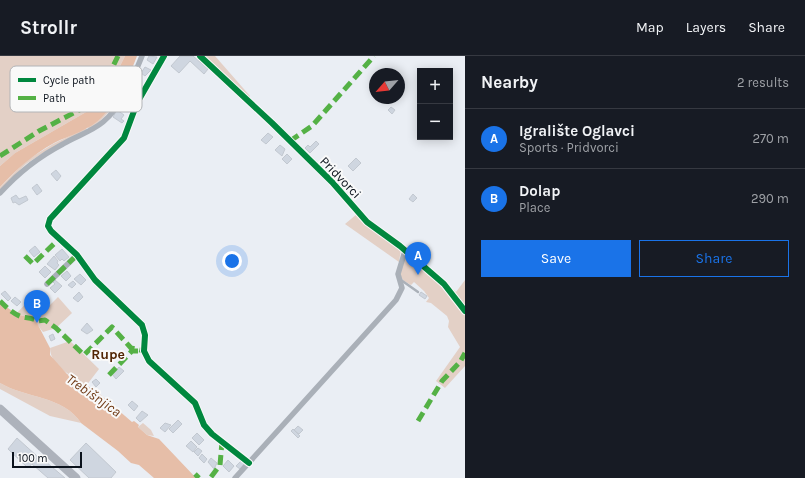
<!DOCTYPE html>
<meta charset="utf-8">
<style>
:root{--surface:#171b24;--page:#20242c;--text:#f1f3f6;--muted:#9ea1a6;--line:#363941;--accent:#1a73e8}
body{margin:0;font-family:Karla,sans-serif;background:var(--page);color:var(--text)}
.controls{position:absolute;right:12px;top:12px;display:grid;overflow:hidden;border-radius:0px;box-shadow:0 2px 10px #0003}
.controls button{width:36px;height:36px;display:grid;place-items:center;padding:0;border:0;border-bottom:1px solid var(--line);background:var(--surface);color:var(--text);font:20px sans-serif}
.compass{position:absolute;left:369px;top:12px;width:36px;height:36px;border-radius:50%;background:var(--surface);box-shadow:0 2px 10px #0003;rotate:242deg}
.scale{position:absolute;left:12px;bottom:10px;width:70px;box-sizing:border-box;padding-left:4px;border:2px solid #0b121c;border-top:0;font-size:11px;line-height:14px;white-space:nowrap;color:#0b121c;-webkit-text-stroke:3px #f9f9f9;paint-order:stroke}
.you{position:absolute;left:232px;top:205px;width:14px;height:14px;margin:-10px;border:3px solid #fff;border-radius:50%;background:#1a73e8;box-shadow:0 0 0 6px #1a73e833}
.badge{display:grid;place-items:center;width:26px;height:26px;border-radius:50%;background:var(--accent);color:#fff;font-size:13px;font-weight:700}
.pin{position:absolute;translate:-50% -33px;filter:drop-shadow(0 1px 2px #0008)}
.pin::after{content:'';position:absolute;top:21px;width:14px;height:12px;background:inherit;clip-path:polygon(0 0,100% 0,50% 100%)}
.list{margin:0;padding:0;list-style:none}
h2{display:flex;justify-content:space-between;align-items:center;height:52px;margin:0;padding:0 16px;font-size:17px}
h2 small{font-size:13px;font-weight:400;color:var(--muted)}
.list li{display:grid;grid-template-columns:26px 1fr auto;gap:12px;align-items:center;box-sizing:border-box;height:60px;padding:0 16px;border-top:1px solid var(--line)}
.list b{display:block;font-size:15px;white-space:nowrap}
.list p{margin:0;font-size:13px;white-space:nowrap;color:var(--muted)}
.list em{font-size:13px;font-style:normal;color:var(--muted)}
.actions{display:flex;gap:8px;padding:12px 16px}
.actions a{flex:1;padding:9px 0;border:1px solid var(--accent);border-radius:0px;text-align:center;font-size:14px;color:var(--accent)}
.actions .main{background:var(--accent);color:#fff}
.map{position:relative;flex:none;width:465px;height:422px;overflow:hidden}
header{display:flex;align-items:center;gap:24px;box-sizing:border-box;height:56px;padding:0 20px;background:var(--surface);border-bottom:1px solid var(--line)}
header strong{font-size:19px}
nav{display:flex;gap:22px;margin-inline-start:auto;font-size:14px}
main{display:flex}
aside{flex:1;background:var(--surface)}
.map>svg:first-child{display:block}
</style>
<header>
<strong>Strollr</strong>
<nav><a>Map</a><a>Layers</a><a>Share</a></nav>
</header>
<main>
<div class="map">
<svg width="465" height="422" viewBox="0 0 465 422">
<rect width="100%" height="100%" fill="#eaeef4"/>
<g fill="#e3d0c6">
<polygon points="0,0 125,0 109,32 93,52 15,97 0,110"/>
<polygon points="205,0 215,0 250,40 249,42"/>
<path d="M133,12l2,1c-12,24 -23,45 -46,61l-1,-3c22,-14 33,-37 45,-59z"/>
<polygon points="86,72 88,75 46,95 26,108 0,134 0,131 27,104 53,88"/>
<polygon points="357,158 401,193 399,206 345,168"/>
<polygon points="409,200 443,231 465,257 465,310 445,332 436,325 460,291 448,271 449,265 447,260 431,247 426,246 429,242 424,235 414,226 411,229 404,225 400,220 403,204"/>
<polygon points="465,224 465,253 453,233 456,236"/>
<polygon points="34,239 48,251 58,241 72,257 56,272 43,276 32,262 16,258"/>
<path d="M70,285l29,28 -13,17c-13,-10 -36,-20 -36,-38z"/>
<path d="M0,327c25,15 64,13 81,40l-31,-7 -50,-27z"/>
<polygon points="143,367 151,374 154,380 147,379 138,371"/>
</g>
<g fill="#e6bea8">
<path d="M125,0h12c-8,21 -19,44 -35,61 -12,13 -32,18 -48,26 -23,13 -36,25 -54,44v-21l15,-13 78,-45 16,-20z"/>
<path d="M0,246l16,12 16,4 5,5 13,25v7l17,19 29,17 36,31 2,-1 5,4 -1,2 9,8 12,4 37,39h-42l-15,-13 -8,-2 -13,-12 -37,-28c-17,-27 -56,-25 -81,-40z"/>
</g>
<g fill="#cfd6e0" stroke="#c2c8d0">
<polygon points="149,0 157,1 153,8 147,4"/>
<polygon points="180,0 193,0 208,13 204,18 190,5 179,17 171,10"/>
<polygon points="145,11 151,14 145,20 141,17"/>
<polygon points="391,51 395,54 392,58 388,54"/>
<polygon points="117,54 124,59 121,63 124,65 122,67 113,61"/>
<polygon points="268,77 273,81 266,88 261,84"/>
<polygon points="316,85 319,88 310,97 305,92 308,89 310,91"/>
<polygon points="280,89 285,93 282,100 275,94"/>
<polygon points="287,98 292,103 287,108 282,103"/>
<polygon points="356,102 361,107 353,115 348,110"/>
<polygon points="335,112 339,116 336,120 331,116"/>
<polygon points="56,114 61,120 57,125 51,118"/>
<polygon points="37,128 42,135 37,139 32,132"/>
<polygon points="413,138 417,142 413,146 409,143"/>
<polygon points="16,139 19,143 26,140 28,144 19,149 15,146 13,147 11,142"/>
<polygon points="35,190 40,196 34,201 29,195"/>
<polygon points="62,193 69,201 64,205 62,203 60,205 55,199"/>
<polygon points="54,200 58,205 57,207 59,209 55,214 47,208"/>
<polygon points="45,210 51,216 45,222 39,216"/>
<polygon points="67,215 71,220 66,225 61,220"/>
<polygon points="80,218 86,224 81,229 74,223"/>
<polygon points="55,224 62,230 55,237 50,232 55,228 53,226"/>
<polygon points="73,225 76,228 72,232 68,229"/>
<polygon points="5,235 11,242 8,245 1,238"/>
<polygon points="79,236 83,241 78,246 73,242"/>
<polygon points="421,236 427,240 425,243 419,239"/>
<polygon points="15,241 21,246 17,250 11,245"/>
<polygon points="87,267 93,274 87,278 81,274"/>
<polygon points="53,278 55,283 51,285 49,280"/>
<polygon points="119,311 124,315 116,323 112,318"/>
<polygon points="96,323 100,327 96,331 92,326"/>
<polygon points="132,345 138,350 134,355 128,349"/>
<polygon points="142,355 148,359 140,366 136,362"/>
<polygon points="178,364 182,368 173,377 169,373"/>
<polygon points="165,367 171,369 165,376 160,372"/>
<polygon points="298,370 303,374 299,378 294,374"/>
<polygon points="293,373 300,380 298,382 291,375"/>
<polygon points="197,377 204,384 199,389 192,382"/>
<polygon points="17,382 38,401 28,412 8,393"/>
<polygon points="191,385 197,391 193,396 186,390"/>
<polygon points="86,387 116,416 111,422 89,422 70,404"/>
<polygon points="198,392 202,395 198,400 194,396"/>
<polygon points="202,398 207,403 204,407 199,402"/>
<polygon points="39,400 65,422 48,422 32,408"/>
<polygon points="211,402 217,407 214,413 208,406"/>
<polygon points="228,404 234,410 229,416 223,410"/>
<polygon points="241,405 244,408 240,413 236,410"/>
</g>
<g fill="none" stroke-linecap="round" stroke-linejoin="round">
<polyline stroke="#aab0b8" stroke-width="2.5" points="401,224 418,236"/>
<g stroke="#aab0b8" stroke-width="5.5">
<polyline points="164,0 137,47 124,82 50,163 48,170 51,175 77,199 95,224 142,269 145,279 144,295 149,305 195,347 204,369 212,378 249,407"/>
<polyline points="200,0 272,67 332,126 367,166 400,190 444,228 465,255"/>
<path d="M0,137c19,-21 38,-36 63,-49 13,-8 28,-12 40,-22 19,-16 30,-44 39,-66"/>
<polyline points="47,228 77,199"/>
<polyline points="235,422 396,244 402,232 398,218 405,195"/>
</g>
<polyline stroke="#adb2bb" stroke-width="9" points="0,353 76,422"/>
<g stroke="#54b145" stroke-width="5" stroke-dasharray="10 5" stroke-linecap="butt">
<polyline points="290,85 312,70 374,0"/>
<polyline points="0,100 39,75 87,50 105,27 118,0"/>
<polyline points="25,200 33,208 59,183"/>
<polyline points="47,228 77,199"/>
<path d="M0,245c6,6 13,13 22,16 6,1 10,1 16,4l7,-1 11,8 28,27 28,-28 19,21 13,3"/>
<polyline points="109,319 132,295 138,295"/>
<polyline points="418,365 442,325 460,306 465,297"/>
<polyline points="195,418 199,422"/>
<polyline points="211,421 220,409 222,386"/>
</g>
<defs>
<g id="cycleway">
<polyline points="164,0 137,47 124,82 50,163 48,170 51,175 77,199 95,224 142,269 145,279 144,295 149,305 195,347 204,369 212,378 249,407"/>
<polyline points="200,0 272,67 332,126 367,166 400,190 444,228 465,255"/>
</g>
</defs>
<use href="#cycleway" stroke="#f9f9f9" stroke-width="8"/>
<use href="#cycleway" stroke="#00873e" stroke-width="6"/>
</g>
<g text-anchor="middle" stroke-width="4" stroke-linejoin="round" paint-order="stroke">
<g font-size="13" fill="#0b121c" stroke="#f9f9f9">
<text transform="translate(341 121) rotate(46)" y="5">Pridvorci</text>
</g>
<g font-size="14" font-weight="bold" fill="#522503" stroke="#f9f9f9">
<text x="108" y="303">Rupe</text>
</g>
<g font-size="14" font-style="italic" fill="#703a15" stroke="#f9f9f9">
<text transform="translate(94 339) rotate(35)" y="5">Trebišnjica</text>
</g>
</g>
<rect x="10" y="10" width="132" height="46" rx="6" fill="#f9f9f9" stroke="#b2b4b7" stroke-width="1"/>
<rect x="18" y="22" width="18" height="4" fill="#00873e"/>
<rect x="18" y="40" width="18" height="4" fill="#54b145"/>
<g font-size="11" fill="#0b121c">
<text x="43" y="28">Cycle path</text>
<text x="43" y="46">Path</text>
</g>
</svg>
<div class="controls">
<button>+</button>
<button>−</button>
</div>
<svg class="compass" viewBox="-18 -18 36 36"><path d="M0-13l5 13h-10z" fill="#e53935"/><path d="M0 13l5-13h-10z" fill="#9ea1a6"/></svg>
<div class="scale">100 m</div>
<div class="you"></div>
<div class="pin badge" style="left:418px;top:219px">A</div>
<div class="pin badge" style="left:37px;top:267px">B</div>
</div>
<aside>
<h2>Nearby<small>2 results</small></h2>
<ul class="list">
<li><span class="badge">A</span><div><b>Igralište Oglavci</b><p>Sports · Pridvorci</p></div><em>270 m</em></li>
<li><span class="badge">B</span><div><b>Dolap</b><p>Place</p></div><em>290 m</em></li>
</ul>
<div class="actions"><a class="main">Save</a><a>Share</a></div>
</aside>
</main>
